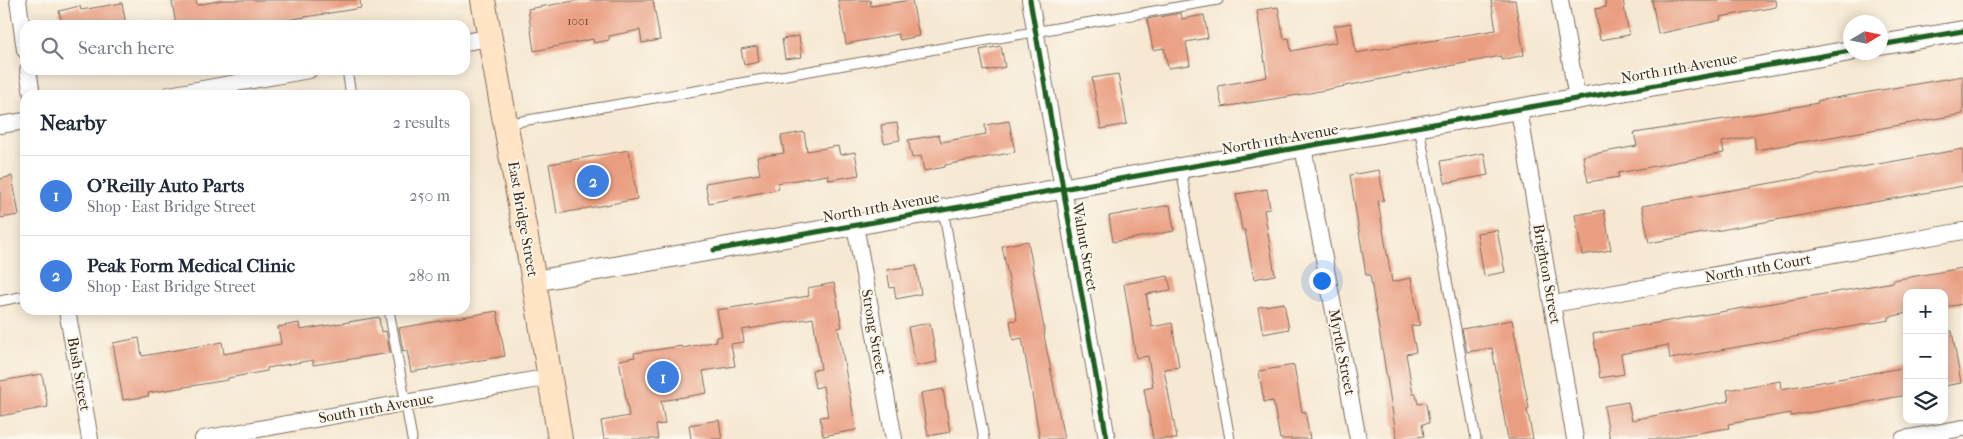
<!DOCTYPE html>
<meta charset="utf-8">
<style>
:root{--surface:#fff;--page:#f2f2f3;--text:#1f2937;--muted:#747a83;--line:#e0e1e3;--accent:#7c3aed}
body{margin:0;font-family:"IM FELL French Canon",serif;background:var(--page);color:var(--text)}
.controls{position:absolute;right:15px;bottom:15px;display:grid;overflow:hidden;border-radius:10px;box-shadow:0 2px 12px #0003}
.controls button{width:45px;height:45px;display:grid;place-items:center;padding:0;border:0;border-bottom:1px solid var(--line);background:var(--surface);color:var(--text);font:25px sans-serif}
.compass{position:absolute;left:1843px;top:15px;width:45px;height:45px;border-radius:50%;background:var(--surface);box-shadow:0 2px 12px #0003;rotate:80deg}
.you{position:absolute;left:1321px;top:280px;width:18px;height:18px;margin:-12px;border:4px solid #fff;border-radius:50%;background:#1a73e8;box-shadow:0 0 0 8px #1a73e833}
.badge{display:grid;place-items:center;width:32px;height:32px;border-radius:50%;background:var(--accent);color:#fff;font-size:16px;font-weight:700}
.pin{position:absolute;translate:-50% -50%;border:2px solid #fff;box-shadow:0 1px 5px #0006}
.list{margin:0;padding:0;list-style:none}
h2{display:flex;justify-content:space-between;align-items:center;height:65px;margin:0;padding:0 20px;font-size:21px}
h2 small{font-size:16px;font-weight:400;color:var(--muted)}
.list li{display:grid;grid-template-columns:32px 1fr auto;gap:15px;align-items:center;box-sizing:border-box;height:80px;padding:0 20px;border-top:1px solid var(--line)}
.list b{display:block;font-size:19px;white-space:nowrap}
.list p{margin:0;font-size:16px;white-space:nowrap;color:var(--muted)}
.list em{font-size:16px;font-style:normal;color:var(--muted)}
.icon{flex:none;width:28px;height:28px;fill:none;stroke:currentColor;stroke-width:2;stroke-linecap:round;stroke-linejoin:round}
.map{position:relative;flex:none;width:1963px;height:439px;overflow:hidden}
.search{position:absolute;background:var(--surface);box-shadow:0 2px 12px #0003;left:20px;top:20px;width:450px;height:55px;display:flex;align-items:center;gap:12px;box-sizing:border-box;padding:0 18px;border-radius:15px;color:var(--muted);font-size:19px}
.panel{position:absolute;background:var(--surface);box-shadow:0 2px 12px #0003;left:20px;top:90px;width:450px;height:225px;border-radius:15px}
.map>svg:first-child{display:block}
</style>
<div class="map">
<svg width="1963" height="439" viewBox="0 0 1963 439">
<rect width="100%" height="100%" fill="#fbf7ec"/>
<filter id="ink" filterUnits="userSpaceOnUse"><feTurbulence type="fractalNoise" baseFrequency=".02" numOctaves="2"/><feDisplacementMap in="SourceGraphic" scale="10" xChannelSelector="R" yChannelSelector="G"/><feConvolveMatrix kernelMatrix="1 2 1 2 8 2 1 2 1" color-interpolation-filters="sRGB"/></filter>
<filter id="wash" filterUnits="userSpaceOnUse"><feTurbulence type="fractalNoise" baseFrequency=".0096" numOctaves="4" result="noise"/><feDisplacementMap in="SourceGraphic" scale="20" xChannelSelector="R" yChannelSelector="G"/><feGaussianBlur stdDeviation="1.12" result="paint"/><feColorMatrix in="noise" values="0 0 0 0 0 0 0 0 0 0 0 0 0 0 0 0 0 1.4 0 .05"/><feComposite in="paint" operator="in"/></filter>
<g filter="url(#wash)">
<rect width="100%" height="100%" fill="#f6e8d2"/>
<g id="blocks">
<g fill="#ea9e81">
<polygon points="182,0 196,0 197,5 223,0 360,0 361,8 281,21 282,23 270,25 176,25 172,2"/>
<polygon points="580,0 653,0 660,40 642,43 640,30 609,36 609,40 594,43 593,39 534,51 528,9"/>
<polygon points="838,0 870,0 871,6 912,0 919,36 900,40 898,34 846,44"/>
<polygon points="1491,0 1515,0 1524,55 1501,60 1501,56 1299,95 1222,107 1218,86 1267,77 1257,10 1278,7 1284,39 1289,38 1291,51 1337,42 1334,26 1351,23 1356,53 1496,30"/>
<polygon points="1605,0 1623,0 1629,35 1600,40 1595,9 1606,7"/>
<polygon points="1652,0 1775,0 1776,7 1720,17 1721,20 1658,34"/>
<polygon points="122,3 126,25 62,25 59,11 80,6 81,10"/>
<polygon points="1181,13 1182,19 1204,15 1208,38 1186,42 1190,65 1168,68 1164,48 1153,50 1147,19"/>
<polygon points="799,36 802,57 785,59 782,39"/>
<polygon points="757,46 759,62 744,65 741,49"/>
<polygon points="1001,46 1005,67 984,71 980,50"/>
<polygon points="1118,74 1127,124 1101,129 1092,78"/>
<polygon points="1963,76 1963,114 1756,150 1754,136 1722,142 1724,153 1618,173 1619,177 1588,182 1583,156 1637,146 1634,133 1738,117 1818,103 1817,101"/>
<polygon points="1009,121 1015,152 945,165 945,167 924,171 921,156 912,158 908,140 939,135 941,142 986,134 985,125"/>
<polygon points="897,123 900,140 884,143 881,125"/>
<polygon points="804,132 807,151 838,146 840,155 855,152 859,175 829,180 828,175 777,183 779,189 709,203 705,183 760,174 757,157 784,153 781,136"/>
<polygon points="1963,149 1963,186 1649,243 1642,206"/>
<polygon points="629,150 637,199 557,214 549,164"/>
<polygon points="1484,153 1488,175 1445,183 1441,161"/>
<polygon points="1379,170 1384,200 1378,201 1392,282 1411,278 1420,325 1411,326 1416,352 1406,354 1413,394 1416,394 1418,404 1426,403 1429,423 1422,424 1424,436 1404,439 1397,439 1370,275 1366,275 1350,175"/>
<polygon points="12,176 19,215 0,218 0,179"/>
<polygon points="1267,189 1270,209 1264,210 1275,275 1254,279 1245,230 1242,230 1236,194"/>
<polygon points="1170,205 1174,231 1113,242 1109,216"/>
<polygon points="1604,210 1611,250 1582,255 1575,215"/>
<polygon points="1497,230 1505,272 1484,276 1477,233"/>
<polygon points="1028,241 1045,334 1044,335 1064,439 1040,439 1022,338 1013,340 1010,321 1017,320 1002,246"/>
<polygon points="916,265 921,294 896,299 894,287 890,288 887,270"/>
<polygon points="1963,268 1963,304 1944,307 1944,293 1907,293 1907,313 1889,317 1889,320 1670,359 1668,345 1621,354 1624,374 1600,378 1593,334 1894,282 1893,280"/>
<polygon points="1168,276 1171,290 1146,294 1152,327 1172,323 1179,367 1164,369 1177,439 1153,439 1144,389 1153,387 1148,356 1136,358 1124,284"/>
<polygon points="834,283 842,327 838,328 856,430 823,436 820,417 828,416 823,386 815,388 812,370 821,369 813,318 742,330 744,342 731,344 735,366 703,371 707,393 661,401 665,424 656,425 658,439 604,439 601,421 629,416 619,360 635,357 634,353 682,346 683,348 717,341 716,337 722,336 717,310 809,296 808,288"/>
<polygon points="1284,303 1289,329 1263,334 1258,307"/>
<polygon points="497,311 505,356 411,372 407,350 403,351 399,328"/>
<polygon points="379,317 381,332 386,331 390,353 313,365 313,360 267,368 267,371 228,378 228,380 148,393 149,396 123,400 113,343 139,338 142,356 222,342 224,354 281,344 278,327 299,323 300,330"/>
<polygon points="1512,320 1529,408 1527,409 1533,439 1508,439 1492,348 1467,352 1462,329"/>
<polygon points="930,323 937,362 916,366 908,327"/>
<polygon points="1952,331 1961,383 1944,386 1944,332"/>
<polygon points="1294,365 1302,412 1305,411 1310,439 1280,439 1273,401 1264,402 1259,371"/>
<polygon points="1907,367 1907,395 1791,416 1791,413 1728,424 1729,428 1660,439 1610,439 1604,406 1628,402 1632,420 1729,401 1727,390 1780,381 1781,389"/>
<polygon points="42,374 48,407 0,416 0,381"/>
<polygon points="943,389 950,432 928,436 921,393"/>
<polygon points="719,420 722,439 691,439 689,425"/>
</g>
</g>
</g>
<g filter="url(#ink)">
<use href="#blocks" fill-opacity="0" stroke="#7c6c5d" stroke-width="1"/>
<g fill="none" stroke-linecap="round" stroke-linejoin="round">
<defs>
<g id="service">
<polyline points="347,70 351,95"/>
<polyline points="505,124 1218,0"/>
<polyline points="1419,127 1476,439"/>
<polyline points="1181,169 1230,439"/>
<polyline points="943,209 984,439"/>
<polyline points="0,301 25,296"/>
<polyline points="389,310 412,439"/>
</g>
<g id="minor">
<polyline points="18,0 25,50"/>
<polyline points="1030,0 1107,439"/>
<polyline points="1560,0 1577,99"/>
<polyline points="465,42 489,38"/>
<polyline points="28,70 32,95"/>
<polyline points="169,95 309,70"/>
<polyline points="1519,110 1575,439"/>
<polyline points="0,125 25,121"/>
<polyline points="1303,147 1358,439"/>
<polyline points="855,225 894,439"/>
<polyline points="1553,304 1963,231"/>
<polyline points="67,310 90,439"/>
<polyline points="203,439 550,377"/>
<polyline points="1903,439 1963,428"/>
</g>
<g id="tertiary">
<polyline points="1880,45 1963,31"/>
<polyline points="534,281 1850,51"/>
</g>
<polyline id="secondary" points="483,0 534,281 560,439"/>
</defs>
<use href="#service" stroke="#7c6c5d" stroke-width="11"/>
<use href="#minor" stroke="#7c6c5d" stroke-width="18"/>
<use href="#tertiary" stroke="#7c6c5d" stroke-width="22"/>
<use href="#secondary" stroke="#7c6c5d" stroke-width="26"/>
<use href="#service" stroke="#fff" stroke-width="9"/>
<use href="#minor" stroke="#fff" stroke-width="16"/>
<use href="#tertiary" stroke="#fff" stroke-width="20"/>
<use href="#secondary" stroke="#ffe4c6" stroke-width="24"/>
<defs>
<g id="cycleway">
<polyline points="1030,0 1107,439"/>
<polyline points="1880,45 1963,31"/>
<polyline points="714,250 1850,51"/>
</g>
</defs>
<use href="#cycleway" stroke="#fbf7ec" stroke-width="8"/>
<use href="#cycleway" stroke="#1b5e20" stroke-width="5"/>
</g>
</g>
<g text-anchor="middle" stroke-width="4" stroke-linejoin="round" paint-order="stroke">
<g font-size="12" fill="#674737">
<text x="578" y="25">1001</text>
</g>
<g font-size="15" fill="#3b2a1e" stroke="#fbf7ec">
<text transform="translate(1679 68) rotate(-10)" y="5">North 11th Avenue</text>
<text transform="translate(1280 139) rotate(-10)" y="5">North 11th Avenue</text>
<text transform="translate(881 207) rotate(-10)" y="5">North 11th Avenue</text>
<text transform="translate(523 219) rotate(80)" y="5">East Bridge Street</text>
<text transform="translate(1085 247) rotate(80)" y="5">Walnut Street</text>
<text transform="translate(1758 268) rotate(-10)" y="5">North 11th Court</text>
<text transform="translate(1547 274) rotate(80)" y="5">Brighton Street</text>
<text transform="translate(874 332) rotate(80)" y="5">Strong Street</text>
<text transform="translate(1342 352) rotate(79)" y="5">Myrtle Street</text>
<text transform="translate(79 374) rotate(80)" y="5">Bush Street</text>
<text transform="translate(376 408) rotate(-10)" y="5">South 11th Avenue</text>
</g>
</g>
</svg>
<div class="controls">
<button>+</button>
<button>−</button>
<button><svg class="icon" aria-label="layers" viewBox="0 0 24 24"><path d="M12 4l9 5-9 5-9-5zM3 14l9 5 9-5"/></svg></button>
</div>
<svg class="compass" viewBox="-18 -18 36 36"><path d="M0-13l5 13h-10z" fill="#e53935"/><path d="M0 13l5-13h-10z" fill="#747a83"/></svg>
<div class="you"></div>
<div class="pin badge" style="left:663px;top:377px;background:#3f7fe0">1</div>
<div class="pin badge" style="left:593px;top:181px;background:#3f7fe0">2</div>
<div class="search"><svg class="icon" aria-label="search" viewBox="0 0 24 24"><circle cx="10" cy="10" r="6"/><path d="M15 15l6 6"/></svg>Search here</div>
<section class="panel">
<h2>Nearby<small>2 results</small></h2>
<ul class="list">
<li><span class="badge" style="background:#3f7fe0">1</span><div><b>O'Reilly Auto Parts</b><p>Shop · East Bridge Street</p></div><em>250 m</em></li>
<li><span class="badge" style="background:#3f7fe0">2</span><div><b>Peak Form Medical Clinic</b><p>Shop · East Bridge Street</p></div><em>280 m</em></li>
</ul>
</section>
</div>
